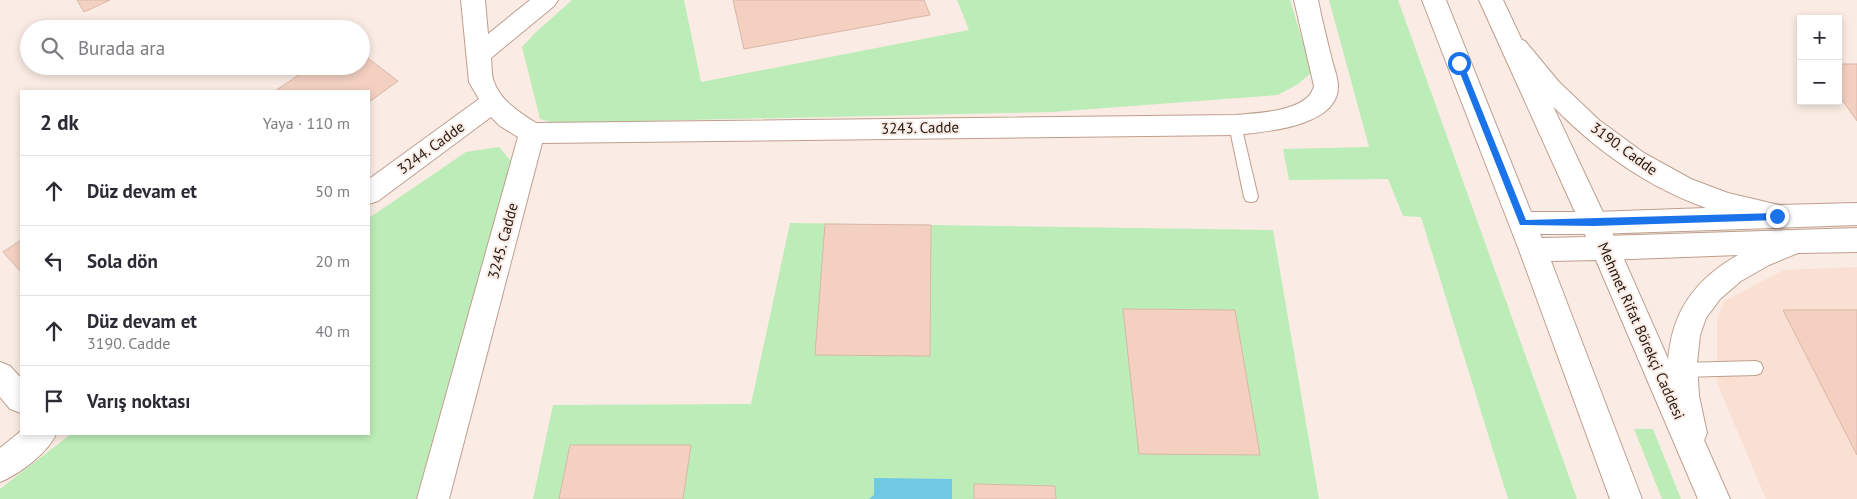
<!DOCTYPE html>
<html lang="tr">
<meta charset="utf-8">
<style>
:root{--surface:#fff;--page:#f2f2f3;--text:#2b2b33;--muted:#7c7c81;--line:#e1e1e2}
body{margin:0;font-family:"PT Sans",sans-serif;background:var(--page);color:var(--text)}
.controls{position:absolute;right:15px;top:15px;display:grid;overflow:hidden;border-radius:0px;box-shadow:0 2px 8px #0003}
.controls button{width:45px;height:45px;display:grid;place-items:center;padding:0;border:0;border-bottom:1px solid var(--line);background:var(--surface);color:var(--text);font:25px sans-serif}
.stop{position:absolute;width:15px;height:15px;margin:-11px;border:4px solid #1a73e8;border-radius:50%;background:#fff}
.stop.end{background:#1a73e8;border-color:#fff;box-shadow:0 1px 5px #0008}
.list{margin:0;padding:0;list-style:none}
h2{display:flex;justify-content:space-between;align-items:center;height:65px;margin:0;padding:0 20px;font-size:21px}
h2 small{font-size:16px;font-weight:400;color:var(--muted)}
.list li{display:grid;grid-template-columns:32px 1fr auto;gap:15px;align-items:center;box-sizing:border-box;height:70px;padding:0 20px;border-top:1px solid var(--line)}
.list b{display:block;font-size:19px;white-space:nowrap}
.list p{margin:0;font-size:16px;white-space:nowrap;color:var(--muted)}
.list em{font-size:16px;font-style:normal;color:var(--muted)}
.icon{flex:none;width:28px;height:28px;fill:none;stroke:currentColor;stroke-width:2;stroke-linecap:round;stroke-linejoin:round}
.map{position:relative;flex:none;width:1857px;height:499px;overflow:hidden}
.search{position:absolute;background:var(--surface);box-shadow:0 2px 8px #0003;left:20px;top:20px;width:350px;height:55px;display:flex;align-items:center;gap:12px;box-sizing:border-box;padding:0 18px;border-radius:28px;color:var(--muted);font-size:19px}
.panel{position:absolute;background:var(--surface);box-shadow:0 2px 8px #0003;left:20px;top:90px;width:350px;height:345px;border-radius:0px}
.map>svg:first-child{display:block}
</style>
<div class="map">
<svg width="1857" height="499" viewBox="0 0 1857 499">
<rect width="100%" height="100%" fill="#faece4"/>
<polygon fill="#fae0d3" points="1857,267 1857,499 1766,499 1717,383 1717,319 1724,301 1784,270"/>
<g fill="#bcecb8">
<polygon points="572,0 684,0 701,82 969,30 957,0 1290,0 1312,72 1298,84 1278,95 1052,112 554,123 540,119 522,47 535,33"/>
<polygon points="1329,0 1398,0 1577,499 1508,499 1421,217 1403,216 1388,179 1289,180 1283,149 1369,147"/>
<polygon points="499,147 511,161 416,499 0,499 0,489 71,434 369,434 369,218 466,152"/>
<polygon points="790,223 1273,230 1319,499 533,499 553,405 751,404"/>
<polygon points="1634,429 1653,429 1681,499 1662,499"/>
</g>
<polygon fill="#6fc9e5" points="874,478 952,479 952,499 869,499 874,495"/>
<g fill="#f3d0c0" stroke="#d9b7a7">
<polygon points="77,0 110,0 84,12"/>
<polygon points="733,0 924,0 930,15 744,49"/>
<polygon points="361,53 398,81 369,102 369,91 275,91 312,66 361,66"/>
<polygon points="1838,64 1857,64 1857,121 1838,94"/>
<polygon points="825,224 931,225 930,356 815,355"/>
<polygon points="21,240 21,272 3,252"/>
<polygon points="1123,309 1235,310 1260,455 1139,454"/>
<polygon points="1783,310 1857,310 1857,455"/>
<polygon points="570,445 691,445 683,499 559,499"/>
<polygon points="974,484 1055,486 1056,499 974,499"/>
</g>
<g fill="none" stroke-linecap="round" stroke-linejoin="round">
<defs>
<g id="lane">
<polygon points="1235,120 1239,121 1241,125 1258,197 1256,201 1251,202 1246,201 1244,197 1229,125 1231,121"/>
<polygon points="1756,361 1761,363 1763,368 1761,373 1756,375 1681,377 1676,375 1674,370 1676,365 1681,363"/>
</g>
<g id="street">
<path d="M461,0h24l3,34 42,-34h28l-4,6 -63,52c1,7 0,17 3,24 7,19 26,31 42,41l699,-8c22,-2 73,-3 79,-29l-20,-86h24c4,20 9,40 14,60 2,8 6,18 6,26 1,41 -75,46 -103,49l-693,8 -93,356h-32l101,-362 -18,-11 -9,-9 -113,84 -9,3v-25l110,-80 -10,-17z"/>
<path d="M1516,38l9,3 34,41 40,38 45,33 47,26 37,14 51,12 78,-2v22l-263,9 -10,-3 -4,-8 4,-8 10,-3 112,-4c-81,-29 -147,-87 -199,-155l-3,-6 3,-6z"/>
<path d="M1857,228v24l-59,1 -29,12 -28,16 -21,18 -14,19 -6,17 -3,28 2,33 8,37 -4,10 -11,4 -11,-4c-8,-18 -11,-39 -13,-59 -3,-59 18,-100 70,-129l-133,5 -10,-4 -4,-8 4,-8 10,-4z"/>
<polygon points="0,362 10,366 21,378 21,413 10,409 0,397"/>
<path d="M21,431v3h35c-7,18 -38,41 -56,48v-34z"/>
</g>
<path id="secondary" d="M1422,0h24l85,212h44l-96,-212h24l105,223 122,276h-32l-102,-239 -45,1 91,238h-32l-91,-249zM1540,234h45l1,3 -44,1z"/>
</defs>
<use href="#lane" stroke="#be9e8d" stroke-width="2"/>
<use href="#street" stroke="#be9e8d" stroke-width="2"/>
<use href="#secondary" stroke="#be9e8d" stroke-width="2"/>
<use href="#lane" fill="#fff" fill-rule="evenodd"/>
<use href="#street" fill="#fff" fill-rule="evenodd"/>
<use href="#secondary" fill="#fff" fill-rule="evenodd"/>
</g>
<polygon fill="#1a73e8" points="1459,60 1463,63 1526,220 1777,213 1781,216 1777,220 1594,226 1520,225 1456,63"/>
<g text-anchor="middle" stroke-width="4" stroke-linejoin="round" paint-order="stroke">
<g font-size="15" fill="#241812" stroke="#faece4">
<text transform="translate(920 128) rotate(-1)" y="5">3243. Cadde</text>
<text transform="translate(431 148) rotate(-36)" y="5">3244. Cadde</text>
<text transform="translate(1624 149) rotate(36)" y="5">3190. Cadde</text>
<text transform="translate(503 241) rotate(-75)" y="5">3245. Cadde</text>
<text transform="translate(1641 331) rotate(66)" y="5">Mehmet Rifat Börekçi Caddesi</text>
</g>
</g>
</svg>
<div class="controls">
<button>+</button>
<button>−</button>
</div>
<div class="stop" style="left:1459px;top:63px"></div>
<div class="stop end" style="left:1777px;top:216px"></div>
<div class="search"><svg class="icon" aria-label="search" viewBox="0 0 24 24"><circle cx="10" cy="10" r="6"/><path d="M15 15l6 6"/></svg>Burada ara</div>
<section class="panel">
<h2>2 dk<small>Yaya · 110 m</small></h2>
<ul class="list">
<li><svg class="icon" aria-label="ahead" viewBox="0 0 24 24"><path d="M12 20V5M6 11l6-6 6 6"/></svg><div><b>Düz devam et</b></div><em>50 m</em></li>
<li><svg class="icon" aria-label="left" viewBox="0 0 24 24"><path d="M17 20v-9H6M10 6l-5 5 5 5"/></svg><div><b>Sola dön</b></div><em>20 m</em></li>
<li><svg class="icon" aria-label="ahead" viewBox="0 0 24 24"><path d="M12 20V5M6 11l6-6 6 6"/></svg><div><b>Düz devam et</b><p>3190. Cadde</p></div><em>40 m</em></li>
<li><svg class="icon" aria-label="arrive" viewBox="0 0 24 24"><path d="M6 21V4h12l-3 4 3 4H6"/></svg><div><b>Varış noktası</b></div></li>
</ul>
</section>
</div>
